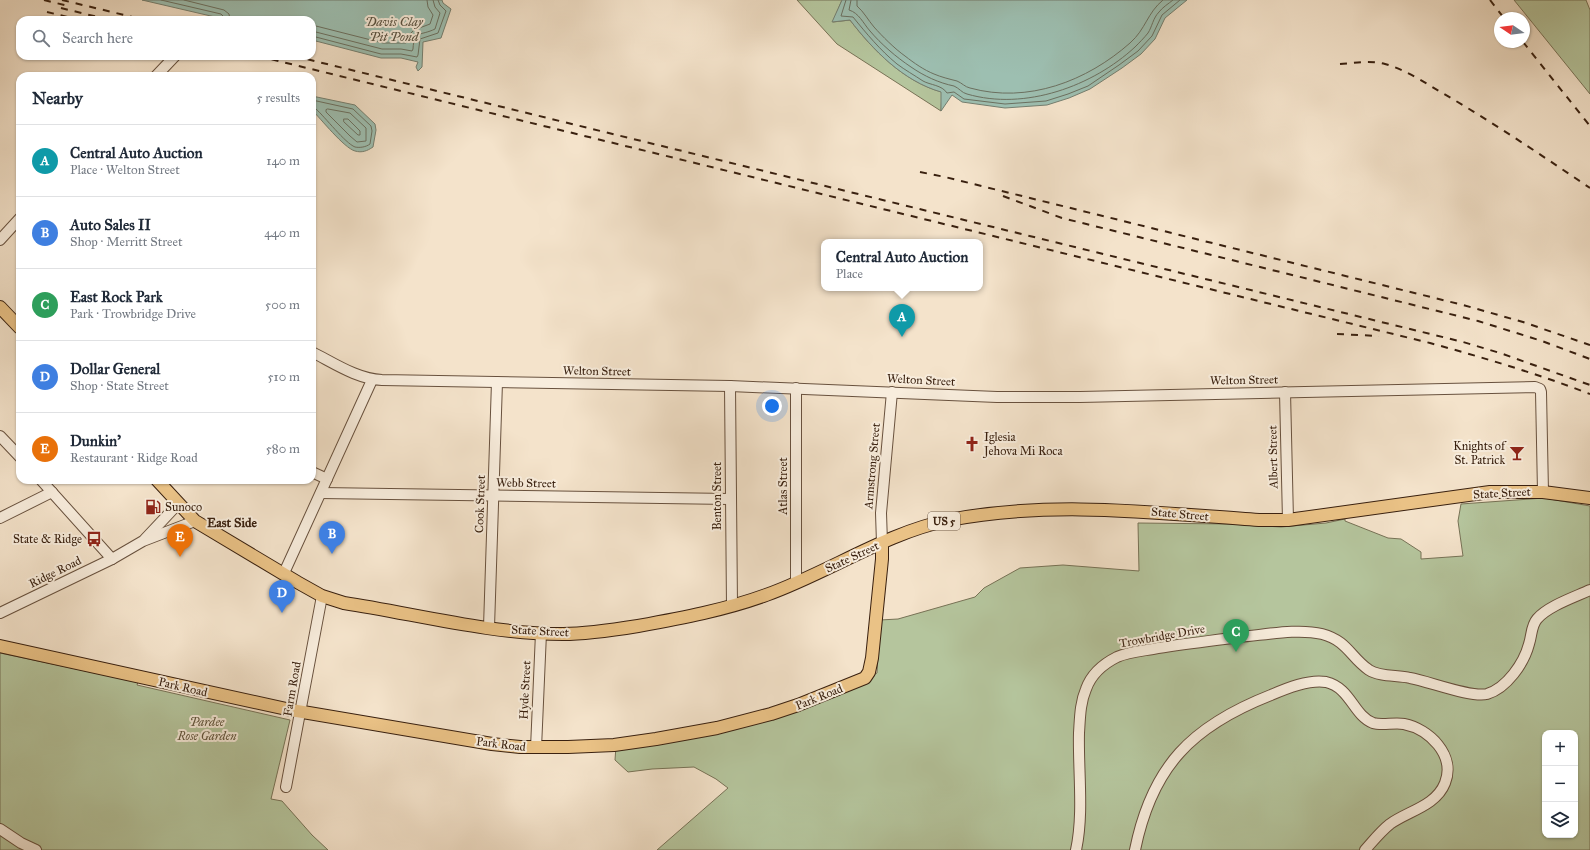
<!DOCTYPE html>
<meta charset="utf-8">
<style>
:root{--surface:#fff;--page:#f6f6f7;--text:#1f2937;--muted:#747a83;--line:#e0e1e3;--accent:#8f2418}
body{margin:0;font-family:"IM FELL Great Primer",serif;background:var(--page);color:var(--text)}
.controls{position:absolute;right:12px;bottom:12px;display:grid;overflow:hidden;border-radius:8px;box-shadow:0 1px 3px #0004}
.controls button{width:36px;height:36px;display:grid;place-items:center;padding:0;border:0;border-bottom:1px solid var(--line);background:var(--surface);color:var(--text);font:20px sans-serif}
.compass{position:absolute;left:1494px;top:12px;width:36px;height:36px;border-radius:50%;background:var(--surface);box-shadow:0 1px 3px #0004;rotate:283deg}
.you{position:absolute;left:772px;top:406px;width:14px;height:14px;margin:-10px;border:3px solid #fff;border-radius:50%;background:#1a73e8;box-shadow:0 0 0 6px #1a73e833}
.badge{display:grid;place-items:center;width:26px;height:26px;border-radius:50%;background:var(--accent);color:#fff;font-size:13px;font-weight:700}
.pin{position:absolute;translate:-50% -33px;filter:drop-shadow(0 1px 2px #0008)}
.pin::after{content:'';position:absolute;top:21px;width:14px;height:12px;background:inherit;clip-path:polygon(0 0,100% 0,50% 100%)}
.popup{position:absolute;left:821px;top:239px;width:162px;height:52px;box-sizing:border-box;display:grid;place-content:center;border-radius:8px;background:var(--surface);filter:drop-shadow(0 1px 3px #0005);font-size:13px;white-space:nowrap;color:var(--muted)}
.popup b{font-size:15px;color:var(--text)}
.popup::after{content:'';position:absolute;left:50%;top:100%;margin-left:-8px;border:8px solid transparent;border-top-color:var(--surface)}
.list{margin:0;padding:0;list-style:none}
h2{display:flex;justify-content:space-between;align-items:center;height:52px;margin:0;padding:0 16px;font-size:17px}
h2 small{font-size:13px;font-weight:400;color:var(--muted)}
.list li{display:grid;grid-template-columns:26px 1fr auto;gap:12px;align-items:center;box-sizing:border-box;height:72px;padding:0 16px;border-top:1px solid var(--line)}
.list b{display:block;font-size:15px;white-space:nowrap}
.list p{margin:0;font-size:13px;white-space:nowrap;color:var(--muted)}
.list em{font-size:13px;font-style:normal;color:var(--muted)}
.icon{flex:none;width:22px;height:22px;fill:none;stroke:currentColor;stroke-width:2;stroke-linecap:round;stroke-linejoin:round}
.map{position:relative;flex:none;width:1590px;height:850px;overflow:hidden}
.search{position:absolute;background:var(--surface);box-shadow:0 1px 3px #0004;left:16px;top:16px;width:300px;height:44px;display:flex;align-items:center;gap:10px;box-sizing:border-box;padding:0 14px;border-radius:12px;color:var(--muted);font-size:15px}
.panel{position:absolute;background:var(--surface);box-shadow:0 1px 3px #0004;left:16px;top:72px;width:300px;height:412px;border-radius:12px}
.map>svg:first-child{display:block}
</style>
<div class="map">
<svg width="1590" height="850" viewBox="0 0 1590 850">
<rect width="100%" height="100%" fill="#f4e3cb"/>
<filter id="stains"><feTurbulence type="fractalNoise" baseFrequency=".005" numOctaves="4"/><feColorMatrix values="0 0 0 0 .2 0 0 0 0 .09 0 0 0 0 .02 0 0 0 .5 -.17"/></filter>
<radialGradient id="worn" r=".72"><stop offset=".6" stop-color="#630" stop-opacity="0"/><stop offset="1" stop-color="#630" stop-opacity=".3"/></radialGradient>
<g fill="#b5c59d" stroke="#777256" fill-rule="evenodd">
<path d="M797,0h45l-9,22 17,-2c23,30 54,62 92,72l-1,19 -104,-67z"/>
<polygon points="1514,0 1586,0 1590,10 1590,94"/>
<path d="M1544,498l46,8v344h-933l71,-62 -12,-9 -22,-12 -42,2 -24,3 -13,-12 1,-14 231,-55 30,-18 3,-53 18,-1 77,-22 9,-9 36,-20 43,-3 76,6 -1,-48 91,1 52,3 45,-4 19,-4v2l43,17 13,1 20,13v7l42,-3 -5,-35 3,-17zM1545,733h30v102h-30z"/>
<polygon points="0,653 138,682 137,685 290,720 271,799 282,801 312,835 328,850 0,850"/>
</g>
<g fill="#9dbfb1" stroke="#757f70">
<polygon points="142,0 442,0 443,3 451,9 441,38 423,42 422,67 418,71 416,67 418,62 401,58 381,58 312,40 312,20 228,20"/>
<path d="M842,0h345l-22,18 -10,21 -14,15 -19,14 -32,21 -21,9 -22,7 -42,3 -43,-6 -10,-7 -11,16v-19c-38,-11 -68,-42 -91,-72l-18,2z"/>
<path d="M312,96l43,9 20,19 1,6 -3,17c-6,4 -11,6 -18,4 -11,-3 -34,-32 -43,-41z"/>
</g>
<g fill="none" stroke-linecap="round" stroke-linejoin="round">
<g stroke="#6b7060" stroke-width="1">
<polyline points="161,0 221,14 224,17 225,20"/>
<polyline points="184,0 224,10 229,14 230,20"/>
<path d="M846,0l-5,16 12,1c13,16 27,33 44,47 8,6 17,11 26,17 7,4 19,4 24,12l7,-1 10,7 41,5 41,-3 22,-7 20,-8 31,-21 19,-14 14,-15 10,-21 18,-15"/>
<path d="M851,0l-2,10c10,3 14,13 21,21 11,13 26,26 41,36 13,9 28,16 43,19 5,2 8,7 13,8 58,17 126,-8 168,-47 4,-4 9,-9 13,-14 4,-6 5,-15 11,-21 4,-5 9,-8 14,-12"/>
<path d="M857,0v6c7,6 11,14 17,21 8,9 21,22 31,29 9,7 19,14 29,18 7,3 15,5 23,7 5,2 8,6 13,7 58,16 117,-7 160,-45 16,-14 17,-30 33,-43"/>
<polyline points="312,25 383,43 406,43 410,34 414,30 430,24 433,15 428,7 427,0"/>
<path d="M312,31l70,18h19l11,2 1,-2c1,-19 8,-13 22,-20l5,-16 -5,-6 -2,-7"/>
<polyline points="312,36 381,54 401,54 417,57 418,55 420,39 438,33 446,11 440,5 438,0"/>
<path d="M312,100l41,9 18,17 1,5 -2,13c-4,3 -10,4 -15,3 -10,-4 -30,-30 -39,-38l-4,-2"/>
<polygon points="328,109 350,113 366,128 366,141 357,142 350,136 326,112 326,110"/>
<polygon points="344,119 348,119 360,131 360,135 358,135 344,122"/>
</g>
<defs>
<g id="minor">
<polyline points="156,76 175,56"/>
<polyline points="0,240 20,218"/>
<path d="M312,352c22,11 45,27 70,28l348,6 267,11h83l455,-10 5,2 1,3 2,100"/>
<polyline points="730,386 732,606"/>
<polyline points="796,388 796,583"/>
<polyline points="1285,392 1288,520"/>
<polyline points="0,436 20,457"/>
<polyline points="312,472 327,479"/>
<polyline points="41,480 112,559"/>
<polyline points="321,493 730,499"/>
<polyline points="0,518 52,492"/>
<polyline points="145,539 178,504"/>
<polyline points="882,543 881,513 892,392"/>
<polyline points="284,573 372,380"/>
<polyline points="0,613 112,559 143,541 195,521"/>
<polyline points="489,627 497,382"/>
<polyline points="536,748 541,633"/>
<polyline points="286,787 322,596"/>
<polyline points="0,829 21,843 36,850"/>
<path d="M1076,850c8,-37 2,-79 3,-117 1,-15 1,-30 7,-44 5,-14 17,-25 31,-32 11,-5 24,-6 36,-8 29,-5 58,-8 86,-12 25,-2 59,-9 83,-3 26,7 28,23 47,36 11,7 28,5 41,8 18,3 61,20 77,16 20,-6 37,-31 42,-50 3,-9 2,-18 8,-25 11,-13 38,-22 53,-29"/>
<path d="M1135,850c17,-84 57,-124 136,-155 16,-7 38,-16 55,-13 25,6 27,33 47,41 9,3 21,-1 31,1 25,5 52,31 41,59 -9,23 -37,28 -55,41 -9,7 -17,17 -25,26"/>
</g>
<g id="major">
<polyline points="0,307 20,328"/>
<path d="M157,480l38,41 102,61 25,14 22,7c72,11 146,31 219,31 25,0 50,-4 75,-8 44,-8 87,-16 128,-31 62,-22 119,-62 183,-75 103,-20 207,-7 310,0h29l202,-28h53l47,6"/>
<polyline points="0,646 291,710 492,744 520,747 568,747 614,745 656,739 717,728 771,714 798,705 865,678 869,672 872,658 882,559 882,543"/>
</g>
</defs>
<use href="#minor" stroke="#68513e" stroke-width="12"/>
<use href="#major" stroke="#39200f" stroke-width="14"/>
<use href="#minor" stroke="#f8eddd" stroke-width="10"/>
<use href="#major" stroke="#eac286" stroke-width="12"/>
<g stroke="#39200f" stroke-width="2" stroke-dasharray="7 7" stroke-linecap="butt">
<polyline points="44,0 68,6"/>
<polyline points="62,0 145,20"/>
<polyline points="1490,0 1504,18"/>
<polyline points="61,8 110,20"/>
<polyline points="47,12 80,20"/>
<polyline points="1523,42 1590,126"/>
<path d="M258,56l1172,287c55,15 108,31 160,51"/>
<polyline points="294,56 1463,342 1500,353 1590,385"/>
<path d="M1340,64c15,-1 30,-4 45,0 19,5 37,17 54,27 52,30 102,64 151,97"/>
<polyline points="920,172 945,177 1463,305 1523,322 1590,345"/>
<polyline points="1003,196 1062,218 1478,321 1542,341 1590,359"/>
<polyline points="1337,334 1379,336"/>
</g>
</g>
<defs>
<symbol id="church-bare" viewBox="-9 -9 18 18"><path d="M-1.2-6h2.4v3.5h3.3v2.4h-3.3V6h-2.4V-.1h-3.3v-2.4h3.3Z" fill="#8f2418" stroke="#f8eddd" stroke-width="2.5" paint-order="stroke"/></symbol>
<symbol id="bar-bare" viewBox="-9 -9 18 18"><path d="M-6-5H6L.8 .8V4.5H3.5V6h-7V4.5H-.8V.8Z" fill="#8f2418" stroke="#f8eddd" stroke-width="2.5" paint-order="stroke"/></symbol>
<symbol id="fuel-bare" viewBox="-9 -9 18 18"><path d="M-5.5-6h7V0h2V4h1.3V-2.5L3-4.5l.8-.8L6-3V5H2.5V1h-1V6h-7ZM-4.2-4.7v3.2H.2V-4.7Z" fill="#8f2418" stroke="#f8eddd" stroke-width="2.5" paint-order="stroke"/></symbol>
<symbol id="bus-bare" viewBox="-9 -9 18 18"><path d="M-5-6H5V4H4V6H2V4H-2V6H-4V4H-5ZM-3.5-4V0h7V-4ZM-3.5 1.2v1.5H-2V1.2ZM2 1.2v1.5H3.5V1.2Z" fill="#8f2418" stroke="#f8eddd" stroke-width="2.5" paint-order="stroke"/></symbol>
</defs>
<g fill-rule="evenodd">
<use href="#church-bare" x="961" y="433" width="22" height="22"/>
<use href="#bar-bare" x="1506" y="442" width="22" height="22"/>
<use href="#fuel-bare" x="142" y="496" width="22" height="22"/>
<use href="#bus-bare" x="83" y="528" width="22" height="22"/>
</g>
<g text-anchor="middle" stroke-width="4" stroke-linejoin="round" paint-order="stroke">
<rect fill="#f8eddd" stroke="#725e4d" stroke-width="1" x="928" y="512" width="32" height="18" rx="3"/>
<g font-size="11" font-weight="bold" fill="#39200f">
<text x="944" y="525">US 5</text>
</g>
<g font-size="12" fill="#39200f" stroke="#f8eddd">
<text transform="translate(597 371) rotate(1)" y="4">Welton Street</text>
<text transform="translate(921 380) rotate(3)" y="4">Welton Street</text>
<text transform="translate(1244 380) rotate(-1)" y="4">Welton Street</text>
<text transform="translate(1273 457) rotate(-91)" y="4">Albert Street</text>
<text transform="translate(872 466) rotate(-85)" y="4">Armstrong Street</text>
<text transform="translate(526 483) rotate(1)" y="4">Webb Street</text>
<text transform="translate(783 486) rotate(-90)" y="4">Atlas Street</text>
<text transform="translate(1502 493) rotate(-3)" y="4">State Street</text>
<text transform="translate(717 496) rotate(-90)" y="4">Benton Street</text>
<text transform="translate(480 504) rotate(-88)" y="4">Cook Street</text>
<text transform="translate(1180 514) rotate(5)" y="4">State Street</text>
<text transform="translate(852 557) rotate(-25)" y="4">State Street</text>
<text transform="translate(55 572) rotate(-26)" y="4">Ridge Road</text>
<text transform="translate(540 631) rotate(3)" y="4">State Street</text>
<text transform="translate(1162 636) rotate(-10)" y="4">Trowbridge Drive</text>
<text transform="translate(183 687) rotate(13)" y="4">Park Road</text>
<text transform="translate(292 689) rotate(-80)" y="4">Farm Road</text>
<text transform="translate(525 690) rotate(-87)" y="4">Hyde Street</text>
<text transform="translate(819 697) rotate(-22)" y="4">Park Road</text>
<text transform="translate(501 744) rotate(7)" y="4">Park Road</text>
</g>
<g font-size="12" fill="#39200f" stroke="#f8eddd" text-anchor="start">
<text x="984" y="441">Iglesia<tspan x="984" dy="14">Jehova Mi Roca</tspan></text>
<text x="1505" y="450" text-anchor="end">Knights of<tspan x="1505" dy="14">St. Patrick</tspan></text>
<text x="165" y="511">Sunoco</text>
<text x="82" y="543" text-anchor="end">State &amp; Ridge</text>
</g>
<g font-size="12" font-style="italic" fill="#5e523a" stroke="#f8eddd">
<text x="207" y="726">Pardee<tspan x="207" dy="14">Rose Garden</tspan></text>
</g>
<g font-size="13" font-style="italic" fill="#575040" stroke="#f8eddd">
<text x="394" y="26">Davis Clay<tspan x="394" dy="15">Pit Pond</tspan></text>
</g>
<g font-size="13" font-weight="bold" fill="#39200f" stroke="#f8eddd">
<text x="232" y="527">East Side</text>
</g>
</g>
<rect width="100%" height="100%" filter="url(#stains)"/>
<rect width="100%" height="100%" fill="url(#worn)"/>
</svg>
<div class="controls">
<button>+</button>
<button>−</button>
<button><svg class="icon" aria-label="layers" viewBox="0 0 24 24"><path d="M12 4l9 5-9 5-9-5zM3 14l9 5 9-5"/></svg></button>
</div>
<svg class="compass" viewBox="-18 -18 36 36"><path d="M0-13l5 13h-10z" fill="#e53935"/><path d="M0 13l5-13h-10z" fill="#747a83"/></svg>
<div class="you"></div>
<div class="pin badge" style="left:902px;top:337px;background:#0f9aa8">A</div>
<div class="popup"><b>Central Auto Auction</b>Place</div>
<div class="pin badge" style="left:332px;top:554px;background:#3f7fe0">B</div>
<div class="pin badge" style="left:1236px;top:652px;background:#2e9e5b">C</div>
<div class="pin badge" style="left:282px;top:613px;background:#3f7fe0">D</div>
<div class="pin badge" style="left:180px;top:557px;background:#e8710a">E</div>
<div class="search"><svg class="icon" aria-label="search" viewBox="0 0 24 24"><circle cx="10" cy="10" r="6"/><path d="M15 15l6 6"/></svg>Search here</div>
<section class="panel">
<h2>Nearby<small>5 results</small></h2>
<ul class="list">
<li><span class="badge" style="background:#0f9aa8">A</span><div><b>Central Auto Auction</b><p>Place · Welton Street</p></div><em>140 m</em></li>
<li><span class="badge" style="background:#3f7fe0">B</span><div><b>Auto Sales II</b><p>Shop · Merritt Street</p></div><em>440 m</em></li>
<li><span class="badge" style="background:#2e9e5b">C</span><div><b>East Rock Park</b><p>Park · Trowbridge Drive</p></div><em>500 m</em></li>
<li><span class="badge" style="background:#3f7fe0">D</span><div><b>Dollar General</b><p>Shop · State Street</p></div><em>510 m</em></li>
<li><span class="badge" style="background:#e8710a">E</span><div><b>Dunkin'</b><p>Restaurant · Ridge Road</p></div><em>580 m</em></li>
</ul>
</section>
</div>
